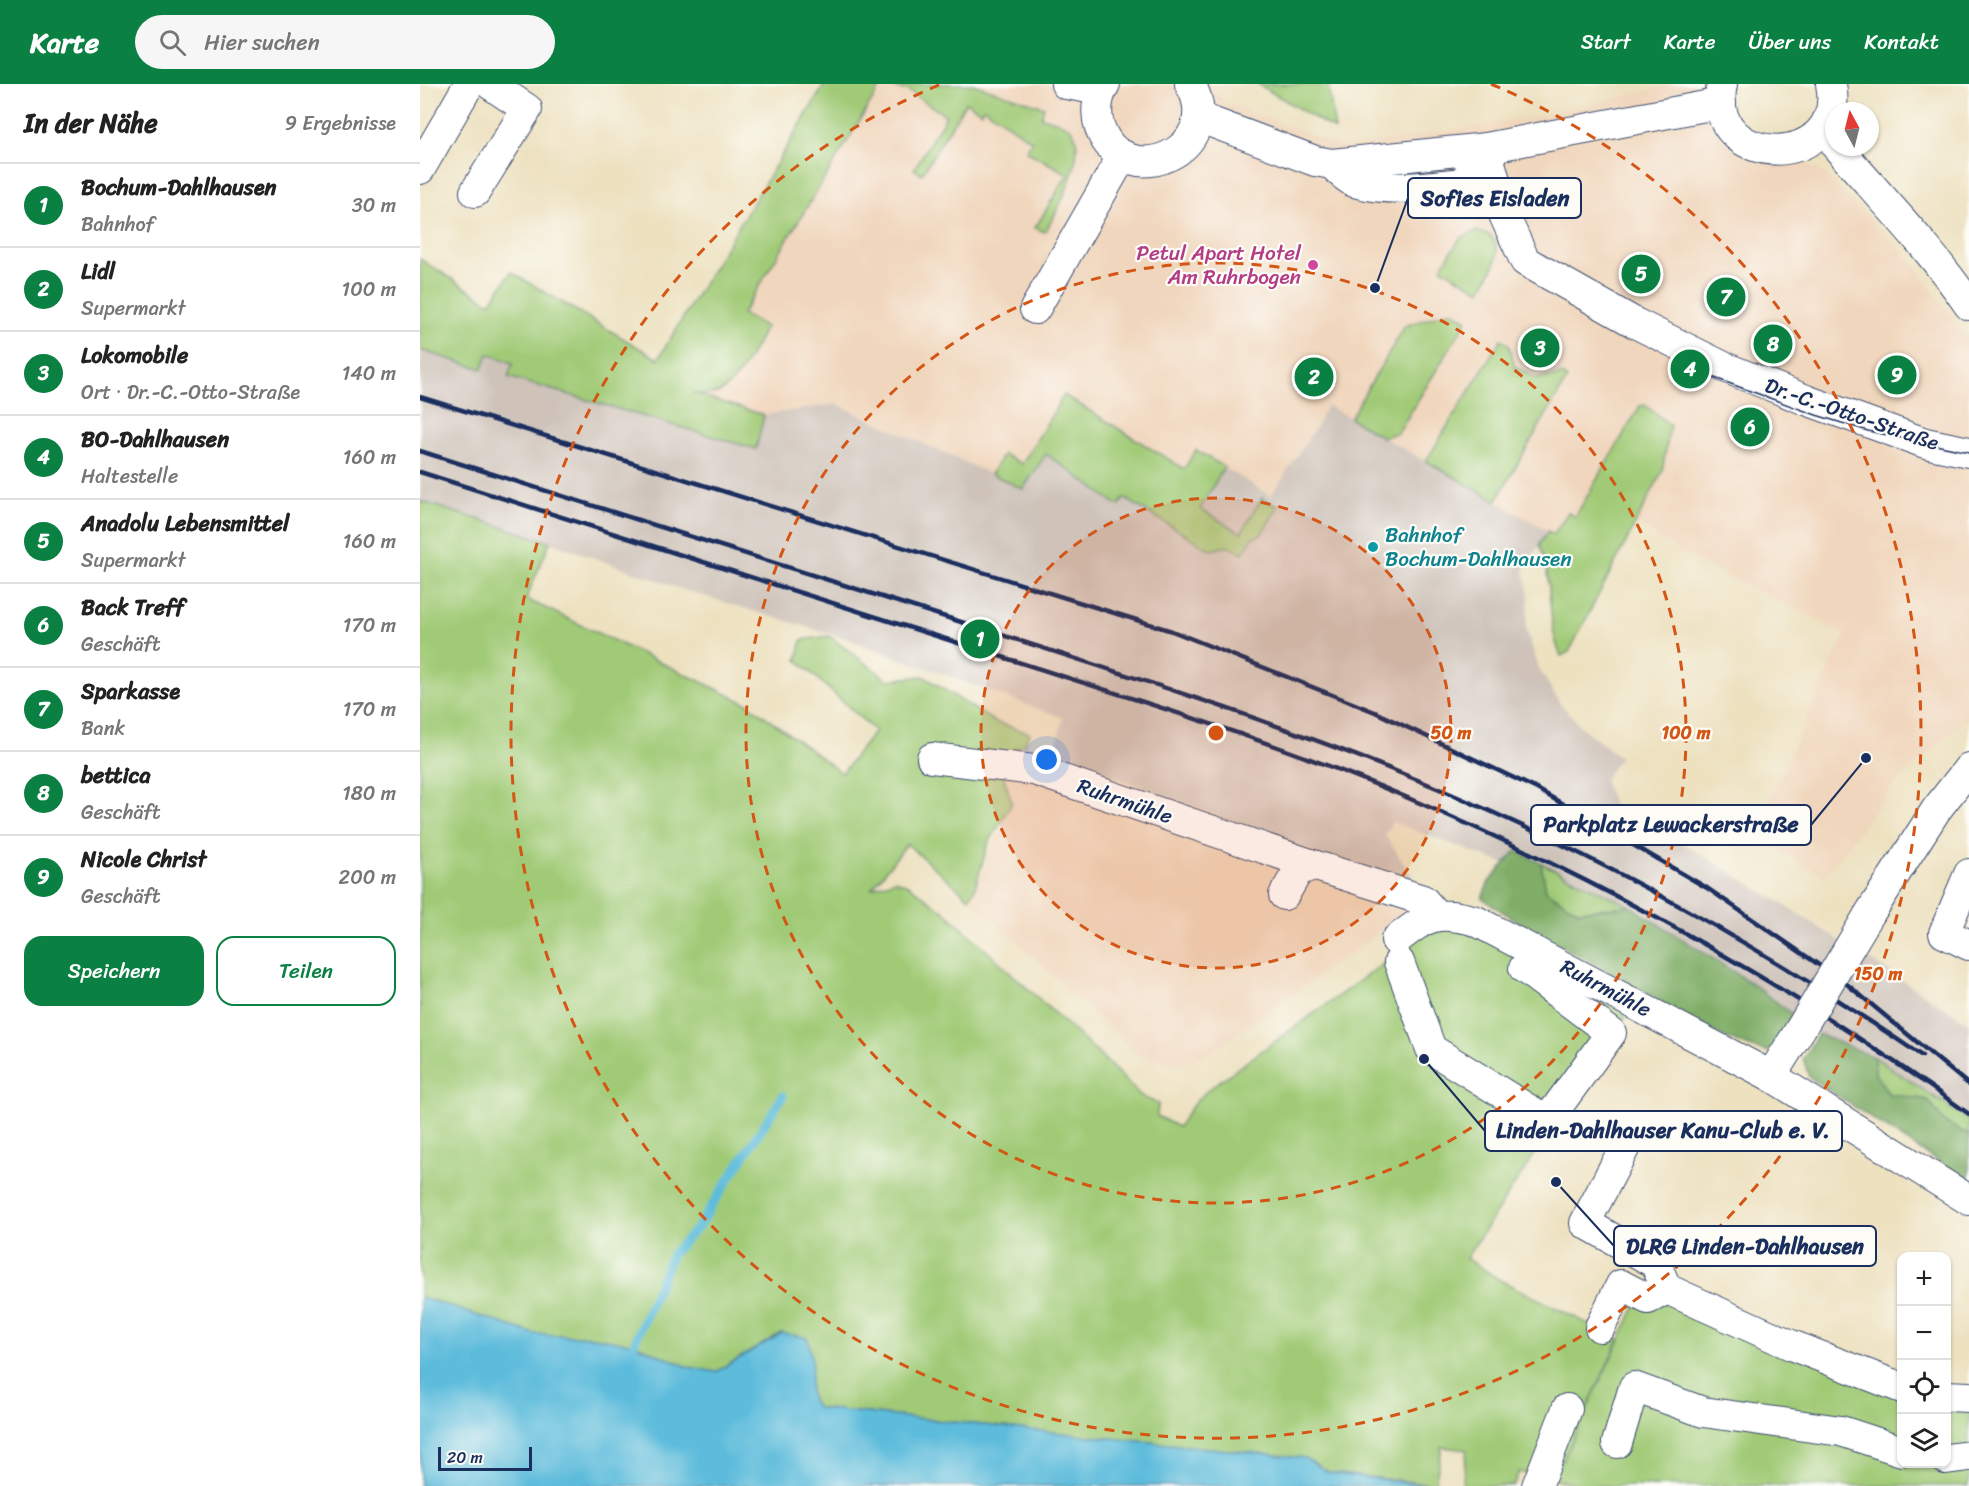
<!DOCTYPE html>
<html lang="de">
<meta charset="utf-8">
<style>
:root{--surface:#fff;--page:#f6f6f6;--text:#222;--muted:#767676;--line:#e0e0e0;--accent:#0b8043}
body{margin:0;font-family:Sriracha,sans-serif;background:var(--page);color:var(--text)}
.controls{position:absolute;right:18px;bottom:18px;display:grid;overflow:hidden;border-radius:12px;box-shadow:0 2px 4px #0004}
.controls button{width:54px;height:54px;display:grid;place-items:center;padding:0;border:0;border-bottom:2px solid var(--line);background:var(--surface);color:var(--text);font:30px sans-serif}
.compass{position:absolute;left:1405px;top:18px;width:54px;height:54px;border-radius:50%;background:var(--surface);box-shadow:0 2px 4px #0004;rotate:353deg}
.scale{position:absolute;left:18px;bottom:15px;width:94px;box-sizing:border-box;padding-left:6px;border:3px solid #1b2f5e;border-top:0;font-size:16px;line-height:21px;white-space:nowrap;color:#1b2f5e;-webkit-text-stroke:4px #fdfcf7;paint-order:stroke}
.you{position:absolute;left:627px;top:676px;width:21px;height:21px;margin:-15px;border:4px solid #fff;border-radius:50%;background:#1a73e8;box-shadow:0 0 0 9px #1a73e833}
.badge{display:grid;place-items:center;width:39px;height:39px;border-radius:50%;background:var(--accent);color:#fff;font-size:20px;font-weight:700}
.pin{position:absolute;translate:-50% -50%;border:3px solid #fff;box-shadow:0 2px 6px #0006}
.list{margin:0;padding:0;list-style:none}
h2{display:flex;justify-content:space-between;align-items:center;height:78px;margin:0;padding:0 24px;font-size:26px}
h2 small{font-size:20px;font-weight:400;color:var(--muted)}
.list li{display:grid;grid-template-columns:39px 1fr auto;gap:18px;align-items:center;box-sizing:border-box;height:84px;padding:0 24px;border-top:2px solid var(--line)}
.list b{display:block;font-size:22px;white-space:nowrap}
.list p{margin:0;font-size:20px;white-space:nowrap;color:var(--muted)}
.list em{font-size:20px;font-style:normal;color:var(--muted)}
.actions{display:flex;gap:12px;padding:18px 24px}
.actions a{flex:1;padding:14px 0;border:2px solid var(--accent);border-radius:18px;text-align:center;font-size:21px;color:var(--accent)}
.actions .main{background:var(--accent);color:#fff}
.icon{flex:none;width:33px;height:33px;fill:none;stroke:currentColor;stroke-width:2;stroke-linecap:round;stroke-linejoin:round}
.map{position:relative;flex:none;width:1549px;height:1402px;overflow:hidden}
header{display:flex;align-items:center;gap:36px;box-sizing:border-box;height:84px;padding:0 30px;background:var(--accent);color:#fff}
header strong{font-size:28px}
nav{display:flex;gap:33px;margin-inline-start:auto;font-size:21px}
.search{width:420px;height:54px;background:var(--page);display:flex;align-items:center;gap:15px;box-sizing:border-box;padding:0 21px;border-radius:33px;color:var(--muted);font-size:22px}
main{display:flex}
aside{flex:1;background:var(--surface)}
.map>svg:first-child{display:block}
</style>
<header>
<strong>Karte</strong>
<div class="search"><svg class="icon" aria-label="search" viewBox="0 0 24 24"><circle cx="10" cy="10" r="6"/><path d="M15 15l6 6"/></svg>Hier suchen</div>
<nav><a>Start</a><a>Karte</a><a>Über uns</a><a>Kontakt</a></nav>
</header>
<main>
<aside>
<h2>In der Nähe<small>9 Ergebnisse</small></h2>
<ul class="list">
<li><span class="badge">1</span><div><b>Bochum-Dahlhausen</b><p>Bahnhof</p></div><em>30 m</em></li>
<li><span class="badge">2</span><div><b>Lidl</b><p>Supermarkt</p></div><em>100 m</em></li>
<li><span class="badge">3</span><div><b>Lokomobile</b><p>Ort · Dr.-C.-Otto-Straße</p></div><em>140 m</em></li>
<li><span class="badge">4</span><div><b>BO-Dahlhausen</b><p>Haltestelle</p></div><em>160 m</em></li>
<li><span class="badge">5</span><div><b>Anadolu Lebensmittel</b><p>Supermarkt</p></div><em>160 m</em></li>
<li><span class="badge">6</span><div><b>Back Treff</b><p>Geschäft</p></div><em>170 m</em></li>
<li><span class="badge">7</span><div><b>Sparkasse</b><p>Bank</p></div><em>170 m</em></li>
<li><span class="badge">8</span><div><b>bettica</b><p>Geschäft</p></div><em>180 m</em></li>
<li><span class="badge">9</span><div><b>Nicole Christ</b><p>Geschäft</p></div><em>200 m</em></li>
</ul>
<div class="actions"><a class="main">Speichern</a><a>Teilen</a></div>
</aside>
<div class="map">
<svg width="1549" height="1402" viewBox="0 0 1549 1402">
<rect width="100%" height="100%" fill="#fdfcf7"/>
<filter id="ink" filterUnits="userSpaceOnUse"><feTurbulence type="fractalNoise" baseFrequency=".0167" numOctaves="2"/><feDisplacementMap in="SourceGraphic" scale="12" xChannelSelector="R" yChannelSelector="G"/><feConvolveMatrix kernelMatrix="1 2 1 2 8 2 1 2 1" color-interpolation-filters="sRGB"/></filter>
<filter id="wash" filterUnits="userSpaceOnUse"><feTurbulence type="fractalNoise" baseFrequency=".008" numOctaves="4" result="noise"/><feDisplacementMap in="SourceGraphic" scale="24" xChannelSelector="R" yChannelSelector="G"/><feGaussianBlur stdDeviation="1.35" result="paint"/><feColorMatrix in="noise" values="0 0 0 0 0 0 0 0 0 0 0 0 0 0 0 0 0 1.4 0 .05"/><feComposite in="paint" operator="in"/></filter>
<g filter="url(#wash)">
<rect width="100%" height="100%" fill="#ede1c0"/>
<g fill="#f0d6bc">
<polygon points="437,0 790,0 804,18 925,64 1133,29 1254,0 1293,0 1332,71 1385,78 1405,90 1489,175 1549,256 1549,632 1471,704 1405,793 1333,750 1426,550 1263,470 1216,440 1242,388 1225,321 1220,322 1155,433 1147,429 1134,451 907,321 852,412 776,366 764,385 747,374 602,380 583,370 571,390 416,320 344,331 260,306"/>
<polygon points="604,660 902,771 990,826 793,967 761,981 718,971 551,815 592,719 578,674"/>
</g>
<polygon fill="#cec2b9" points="0,266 62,285 68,270 93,279 88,293 335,365 344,331 416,320 602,404 644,311 764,385 776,366 851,412 897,341 907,321 1128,447 1104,486 1109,513 1106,545 1119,584 1139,618 1162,644 1200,673 1184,696 1194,723 1214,737 1247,750 1361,819 1549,939 1549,1036 1454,973 1398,950 1333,900 1210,822 1096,768 1085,780 972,738 965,751 1005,811 634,670 643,634 430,556 267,507 130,458 0,417"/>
<g fill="#a0ca76" stroke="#5e7c6a" stroke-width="1.5">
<path d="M405,0h57l-140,230 24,13c-12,20 -25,53 -46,65 -9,4 -19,2 -28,1l72,22 -8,34 -248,-72 5,-14 -25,-9 -6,15 -62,-19v-91l70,44 21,-31 147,87z"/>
<path d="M469,0h84l71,23 -3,10c10,3 23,5 30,12 19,21 -14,83 -26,103l-10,-4 33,-54 -42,-23 6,-10 -48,-33 -2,4 -16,-10 -44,72 -8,-5 32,-53 -42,-28 -2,3z"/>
<polygon points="838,0 908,0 915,46 841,2"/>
<path d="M1057,147l14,5c15,19 -1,37 -11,55l-39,-23 19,-30z"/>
<polygon points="1031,227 1047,236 978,349 962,353 930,334 985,242"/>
<polygon points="1081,255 1089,261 1095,283 1117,295 1142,291 1147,295 1076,417 1006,377"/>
<polygon points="644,311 764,385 776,366 804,383 780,425 821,449 842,414 858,423 841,451 833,453 823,469 809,462 791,466 704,414 699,422 626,370 603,405 571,390 583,370 602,380"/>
<path d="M1225,321l25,20 -8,47 -93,180 -8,4c-16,-35 -6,-76 -22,-111l9,-14 6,3 14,-22 7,5 65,-111z"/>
<path d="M0,417l130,41 -24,57 222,105 94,69 33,-42 -78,-71 5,-20 27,-4 59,44 35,-4 72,46 35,11 -6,11 -26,15 14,44 -24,41 -14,47 -5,7 -62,-54 -35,44 23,-8 15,6 36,27 156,144 39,39 17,8 -1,12 21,11 17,-25 15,-14 212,-152 25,-8 32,5 151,77 -164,248 34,22 119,59 -57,123 75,-159 32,-9 232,104 1,66h44l1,-56 22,-1v79h-383l-67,-14 -6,14h-51l5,-36 -25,-3 -7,37 -105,-11 -25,-15 -488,-50c-11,-14 -8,-28 -5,-45l-31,-30 -65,39 -28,-5 -54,-23 -40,-7 -59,-3 -115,-37z"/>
<polygon points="1121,779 1210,822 1158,827 1126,807"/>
<polygon points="1454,973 1549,1036 1549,1051 1524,1038 1508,1016 1469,1010 1455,990"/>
</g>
<g fill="#80ae67" stroke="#4e6e62" stroke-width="1.5">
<path d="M1096,767l25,12 5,28 32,20 52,-5 123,78 41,32 -24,36c-46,-7 -106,-50 -148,-73 -47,-27 -95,-49 -140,-81l7,-16z"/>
<polygon points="1398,950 1454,973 1455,990 1469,1010 1508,1016 1524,1038 1549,1051 1549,1098 1389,993 1383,974"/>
</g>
<path fill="#5dbcdb" stroke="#3c769c" stroke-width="1.5" d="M0,1213l115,37 59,3 40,7 54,23 28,5 66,-39 26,5c1,8 3,17 4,24 0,18 -7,31 5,46l488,50 25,15 106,13h-1016z"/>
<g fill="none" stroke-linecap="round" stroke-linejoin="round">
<polyline stroke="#5dbcdb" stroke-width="9" points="210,1269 252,1170 278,1143 363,1012"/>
</g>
</g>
<g filter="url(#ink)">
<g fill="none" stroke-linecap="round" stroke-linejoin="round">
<defs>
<g id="minor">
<polyline points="646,0 681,6"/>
<path d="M685,0c-8,13 -10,29 -5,44 25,68 128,21 90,-44"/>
<path d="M1302,0c-18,87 126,88 109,0"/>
<polyline points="778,33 895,77 912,80 1066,64 1301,19"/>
<path d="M1417,63c45,52 93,101 132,158"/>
<polyline points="1066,64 1085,133 1105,177 1215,239 1304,283 1386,316 1505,359 1549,368"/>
<path d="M912,80c6,6 14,15 22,18 32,10 76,5 109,1l23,-35"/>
<polyline points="0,85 49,0"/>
<polyline points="55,108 107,25 70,0"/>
<polyline points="615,225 703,71"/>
<polyline points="512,674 614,686 893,781"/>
<polyline points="1549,790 1524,849 1549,861"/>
<polyline points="864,811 878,787 893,781 1003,816 1016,831"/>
<polyline points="1450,829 1516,726 1549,684"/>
<path d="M976,856c31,-24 40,-30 80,-19l295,155 198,124"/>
<polyline points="979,878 1011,965 1127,1037 1191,949 1104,884"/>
<polyline points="1351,992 1381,944"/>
<polyline points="1208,1057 1165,1139 1235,1179 1247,1205"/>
<polyline points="1180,1243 1201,1201 1228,1215 1247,1205 1371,1261 1482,1304"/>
<polyline points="1526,1312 1549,1313"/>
<polyline points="1197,1359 1214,1303 1283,1328 1421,1347 1482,1367"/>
<polyline points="1526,1375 1549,1372"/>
<polyline points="1117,1402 1147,1325"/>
</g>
</defs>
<use href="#minor" stroke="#3a4a6d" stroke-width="32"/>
<use href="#minor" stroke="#fff" stroke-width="30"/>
<polyline stroke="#1b2f5e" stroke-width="1.5" points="1270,285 1396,331 1448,347 1549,368"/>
<g stroke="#1b2f5e" stroke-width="4.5">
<polyline points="0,313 752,547 955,628 1117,705 1287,804 1428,901 1549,1001"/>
<path d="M0,367c179,57 358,114 538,170 163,52 328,103 486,170 168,71 327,162 478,265"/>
<path d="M0,388c191,61 382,121 573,182 137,44 276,85 408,141 201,85 391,191 568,319"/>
</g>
<defs>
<polyline id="minor-bridge" points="1381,944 1450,829"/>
</defs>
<use href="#minor-bridge" stroke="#3a4a6d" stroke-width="32" stroke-linecap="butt"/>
<use href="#minor-bridge" stroke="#fff" stroke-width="30"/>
</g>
</g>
<circle cx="796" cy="649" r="235" fill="#d45514" fill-opacity=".12"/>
<g fill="none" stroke="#d45514" stroke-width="3" stroke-dasharray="10 8">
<circle cx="796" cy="649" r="235"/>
<circle cx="796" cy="649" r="470"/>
<path d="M1071 0A705 705 0 1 1 521 0"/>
</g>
<circle fill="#d1479c" stroke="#fdfcf7" stroke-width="2" cx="893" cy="181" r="6"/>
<circle fill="#0f9aa8" stroke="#fdfcf7" stroke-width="2" cx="953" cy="463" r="6"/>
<g text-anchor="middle" stroke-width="4.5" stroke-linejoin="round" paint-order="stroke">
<g font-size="21" fill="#b23c85" stroke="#fdfcf7" text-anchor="end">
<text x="881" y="176">Petul Apart Hotel<tspan x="881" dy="24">Am Ruhrbogen</tspan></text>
</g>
<g font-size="21" fill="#1b2f5e" stroke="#fdfcf7">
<text transform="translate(1432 330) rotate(19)" y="7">Dr.-C.-Otto-Straße</text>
<text transform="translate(705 717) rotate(19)" y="7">Ruhrmühle</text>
<text transform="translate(1186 904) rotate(28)" y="7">Ruhrmühle</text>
</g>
<g font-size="21" fill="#0d838f" stroke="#fdfcf7" text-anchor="start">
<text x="965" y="458">Bahnhof<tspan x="965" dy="24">Bochum-Dahlhausen</tspan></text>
</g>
</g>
<circle cx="796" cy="649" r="9" fill="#d45514" stroke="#fdfcf7" stroke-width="3"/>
<g font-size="18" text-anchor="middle" font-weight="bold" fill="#d45514" stroke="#fdfcf7" stroke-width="4.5" stroke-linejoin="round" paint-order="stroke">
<text x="1031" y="655">50 m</text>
<text x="1266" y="655">100 m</text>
<text x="1458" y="896">150 m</text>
</g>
<path fill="none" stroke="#1b2f5e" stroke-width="2" d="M955 204L988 114M1446 674L1391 741M1004 975L1065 1047M1136 1098L1194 1162"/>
<g fill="#1b2f5e" stroke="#fdfcf7" stroke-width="2">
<circle cx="955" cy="204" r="6"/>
<circle cx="1446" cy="674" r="6"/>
<circle cx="1004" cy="975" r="6"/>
<circle cx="1136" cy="1098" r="6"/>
</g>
<g fill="#fdfcf7" stroke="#1b2f5e" stroke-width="2">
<rect x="988" y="94" width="173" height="40" rx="6"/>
<rect x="1111" y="721" width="280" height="40" rx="6"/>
<rect x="1065" y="1027" width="357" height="40" rx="6"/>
<rect x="1194" y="1142" width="262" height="40" rx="6"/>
</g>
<g font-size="22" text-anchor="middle" font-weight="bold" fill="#1b2f5e">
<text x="1075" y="122">Sofies Eisladen</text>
<text x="1251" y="748">Parkplatz Lewackerstraße</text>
<text x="1243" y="1054">Linden-Dahlhauser Kanu-Club e. V.</text>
<text x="1325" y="1170">DLRG Linden-Dahlhausen</text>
</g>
</svg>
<div class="controls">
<button>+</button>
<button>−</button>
<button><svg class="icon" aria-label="locate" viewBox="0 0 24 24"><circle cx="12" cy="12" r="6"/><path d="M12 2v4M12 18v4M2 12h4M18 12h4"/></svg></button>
<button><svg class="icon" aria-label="layers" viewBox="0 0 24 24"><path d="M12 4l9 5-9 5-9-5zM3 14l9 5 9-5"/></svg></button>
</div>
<svg class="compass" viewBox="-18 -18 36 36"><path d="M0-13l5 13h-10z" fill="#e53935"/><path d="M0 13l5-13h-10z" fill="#767676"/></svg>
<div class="scale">20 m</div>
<div class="you"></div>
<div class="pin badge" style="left:560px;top:555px">1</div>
<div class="pin badge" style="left:894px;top:293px">2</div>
<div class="pin badge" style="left:1120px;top:264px">3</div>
<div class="pin badge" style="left:1270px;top:285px">4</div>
<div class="pin badge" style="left:1221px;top:190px">5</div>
<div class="pin badge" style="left:1330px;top:343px">6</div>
<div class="pin badge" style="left:1306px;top:213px">7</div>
<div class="pin badge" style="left:1353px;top:260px">8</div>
<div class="pin badge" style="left:1477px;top:291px">9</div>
</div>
</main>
